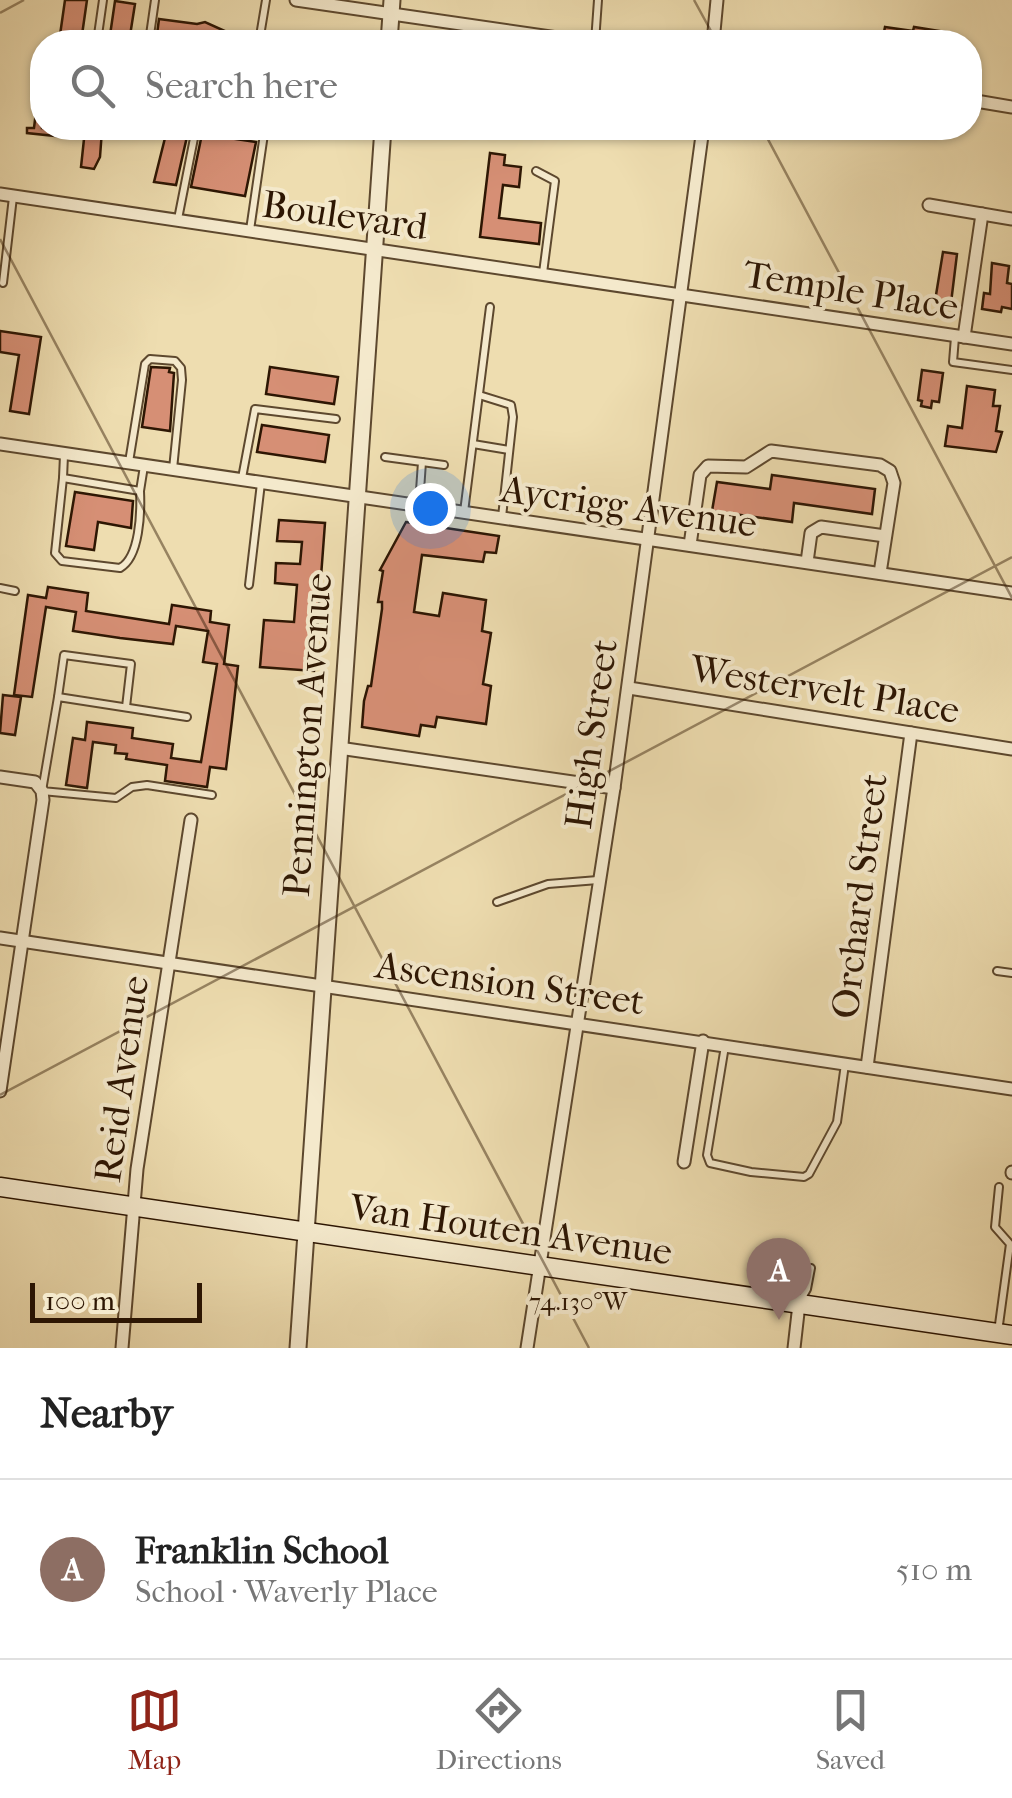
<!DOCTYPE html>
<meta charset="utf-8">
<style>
:root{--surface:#fff;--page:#f6f6f6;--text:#222;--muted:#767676;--line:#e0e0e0;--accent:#8f2418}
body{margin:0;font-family:"IM FELL French Canon",serif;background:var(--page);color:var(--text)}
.scale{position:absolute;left:30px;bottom:25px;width:172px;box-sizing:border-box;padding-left:10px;border:5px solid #2d1603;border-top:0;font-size:28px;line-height:35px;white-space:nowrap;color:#2d1603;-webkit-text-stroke:8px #f4e9cc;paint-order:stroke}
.you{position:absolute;left:430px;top:508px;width:35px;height:35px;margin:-25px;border:8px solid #fff;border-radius:50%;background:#1a73e8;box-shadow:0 0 0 15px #1a73e833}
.badge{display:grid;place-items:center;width:65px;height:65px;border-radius:50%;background:var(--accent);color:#fff;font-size:32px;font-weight:700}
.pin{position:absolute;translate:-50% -82px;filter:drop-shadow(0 2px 5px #0008)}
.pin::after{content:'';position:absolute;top:52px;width:35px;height:30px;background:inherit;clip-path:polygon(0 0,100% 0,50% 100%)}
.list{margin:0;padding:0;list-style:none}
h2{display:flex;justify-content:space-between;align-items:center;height:130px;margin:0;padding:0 40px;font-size:42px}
h2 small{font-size:32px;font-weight:400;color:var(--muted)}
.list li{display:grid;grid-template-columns:65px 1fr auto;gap:30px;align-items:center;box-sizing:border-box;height:180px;padding:0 40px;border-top:2px solid var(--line)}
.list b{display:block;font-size:38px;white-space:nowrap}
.list p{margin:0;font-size:32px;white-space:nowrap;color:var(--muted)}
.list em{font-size:32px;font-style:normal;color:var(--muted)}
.icon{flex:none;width:55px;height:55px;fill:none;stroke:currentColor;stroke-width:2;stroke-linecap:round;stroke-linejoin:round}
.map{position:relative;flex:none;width:1012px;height:1348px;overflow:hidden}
.search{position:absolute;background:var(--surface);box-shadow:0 2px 8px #0004;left:30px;right:30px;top:30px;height:110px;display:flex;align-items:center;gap:25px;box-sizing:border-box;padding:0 35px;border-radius:40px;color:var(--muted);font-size:38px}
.sheet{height:310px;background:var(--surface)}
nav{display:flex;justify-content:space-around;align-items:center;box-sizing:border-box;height:140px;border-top:2px solid var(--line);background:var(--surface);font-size:28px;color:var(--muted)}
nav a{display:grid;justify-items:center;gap:5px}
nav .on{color:var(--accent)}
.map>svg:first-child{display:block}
</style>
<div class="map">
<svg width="1012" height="1348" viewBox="0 0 1012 1348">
<rect width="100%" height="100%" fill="#eeddb0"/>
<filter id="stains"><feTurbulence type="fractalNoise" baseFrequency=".002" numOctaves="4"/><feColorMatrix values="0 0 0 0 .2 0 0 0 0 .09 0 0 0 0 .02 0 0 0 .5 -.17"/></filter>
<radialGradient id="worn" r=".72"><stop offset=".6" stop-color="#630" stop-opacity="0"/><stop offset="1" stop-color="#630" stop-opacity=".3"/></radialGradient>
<g fill="#d68f75" stroke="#2d1603" stroke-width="2.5">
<polygon points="65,0 87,0 81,42 59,42"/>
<polygon points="115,1 135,4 129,42 109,42"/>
<polygon points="159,19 197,24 205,22 249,42 156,42"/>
<polygon points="885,27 913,31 914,27 952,33 952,42 882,42"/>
<polygon points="37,104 42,104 42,128 102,130 100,157 94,169 81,167 84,139 27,133 27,128 34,128"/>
<polygon points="167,130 188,132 176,185 154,182"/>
<polygon points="202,134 256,142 245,196 191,187"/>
<polygon points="490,153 505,155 504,165 521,167 519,187 503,185 499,218 541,223 539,244 480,237"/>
<polygon points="943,252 957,254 951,303 937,301 936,295"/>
<polygon points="992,263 1009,266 1007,283 1012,284 1012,309 1002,307 1001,312 982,309 984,293 990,294"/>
<polygon points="0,331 41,337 29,414 10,411 19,355 0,352"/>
<polygon points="151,367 170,368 169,372 174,373 170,431 142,427"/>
<polygon points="270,367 338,377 334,404 266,394"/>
<polygon points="922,370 943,373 939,402 932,401 931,408 921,406 922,401 918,400"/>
<polygon points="967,386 995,390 993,406 1000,406 996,431 1002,432 996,452 945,446 948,426 962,428"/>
<polygon points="262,425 329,435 325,462 257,452"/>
<polygon points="772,475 875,489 872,514 794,503 792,522 712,511 717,482 770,489"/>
<polygon points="75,492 133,501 131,528 98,522 94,550 66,546"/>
<polygon points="279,520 325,523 314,671 260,667 264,620 294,622 297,585 275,583 276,563 300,564 302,542 277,541"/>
<polygon points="406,522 499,536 496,553 485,552 483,562 422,555 414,612 439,616 443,593 486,600 482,631 491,633 483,684 491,686 486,724 437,717 435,727 421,725 419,736 362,727 364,701 368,686 371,686 382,609 382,602 378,602 383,571 380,570"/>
<polygon points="48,587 88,593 86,611 169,624 172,605 211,611 210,622 229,625 224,664 238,666 232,720 226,769 210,767 207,787 165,781 167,765 126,759 127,754 115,753 116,745 93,742 87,788 66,785 73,738 85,740 87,722 133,728 132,738 173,744 171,758 201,762 217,664 203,662 208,631 176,626 173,644 120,638 73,631 76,612 46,607 32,697 14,695 28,595 46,598"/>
<polygon points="3,695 21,697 15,735 0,733"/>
</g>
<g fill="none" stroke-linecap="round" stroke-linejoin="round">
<defs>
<g id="service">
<polyline points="97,42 103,0"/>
<polyline points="149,42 155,0"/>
<polyline points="259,42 266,0"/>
<polyline points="595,42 598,0"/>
<polyline points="536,171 555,181 543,273"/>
<polyline points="178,219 196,128"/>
<polyline points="250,230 264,134"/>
<polyline points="3,283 13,197"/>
<polyline points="955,337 953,362 1012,370"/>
<polyline points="479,395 511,405 513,417 502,517"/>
<polyline points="473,444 509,450"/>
<polyline points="64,455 63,478 140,491 144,466"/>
<polyline points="385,457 422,462 419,505"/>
<polyline points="129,462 145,364 150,359 175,361 181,368 182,380 173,469"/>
<polyline points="422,462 444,465"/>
<path d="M63,478l-8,75 7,8 58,7c20,-11 21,-56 20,-77"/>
<polyline points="242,478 255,409 336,419"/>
<polyline points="464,512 490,307"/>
<polyline points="249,585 261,483"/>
<polyline points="0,588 15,591"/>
<polyline points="58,697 64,655 131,664 126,707"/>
<polyline points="187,717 58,697 42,791 116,798 132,787 147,785 212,795"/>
<polyline points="497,902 548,884 598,880"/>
<polyline points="997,971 1012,973"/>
<polyline points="725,1046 707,1155 710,1163 751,1172 804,1177 809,1174 837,1122 845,1064"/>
<polyline points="799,1303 807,1289 811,1268"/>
<polyline points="998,1332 1010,1244 995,1227 999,1187"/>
</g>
<g id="minor">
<polyline points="296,0 585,42"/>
<polyline points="713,42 717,0"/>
<polyline points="970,100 1012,107"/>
<polyline points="0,194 1012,344"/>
<polyline points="929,205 1012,219"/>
<polyline points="964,337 982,214"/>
<polyline points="0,444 1012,593"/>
<polyline points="690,545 700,475 708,466 746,467 771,451 880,465 890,471 894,483 880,573"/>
<polyline points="807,562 811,533 821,527 885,536"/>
<polyline points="629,688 1012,749"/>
<polyline points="339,748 614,788"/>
<polyline points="0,777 35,782 42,791 43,800 0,1091"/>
<polyline points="0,938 1012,1089"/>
<polyline points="867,1067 911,733"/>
<polyline points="684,1162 703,1041"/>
<polyline points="1012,1173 1012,1172"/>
<polyline points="122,1348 137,1169 191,820"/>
<polyline points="527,1348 614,788 703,128"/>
<polyline points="794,1348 799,1304"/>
</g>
<g id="tertiary">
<polyline points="389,42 392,0"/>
<polyline points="298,1348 383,128"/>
</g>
<polyline id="secondary" points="0,1187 1012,1335"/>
</defs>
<use href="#service" stroke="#5d482e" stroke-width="10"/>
<use href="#minor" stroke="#5d482e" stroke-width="15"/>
<use href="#tertiary" stroke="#5d482e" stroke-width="19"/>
<use href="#secondary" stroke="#2d1603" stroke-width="21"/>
<use href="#service" stroke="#f4e9cc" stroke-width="6"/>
<use href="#minor" stroke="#f4e9cc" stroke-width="11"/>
<use href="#tertiary" stroke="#f4e9cc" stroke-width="15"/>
<use href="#secondary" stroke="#f4e9cc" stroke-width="18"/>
</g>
<path fill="none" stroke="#2d1603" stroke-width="2.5" stroke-opacity="0.45" d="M694,0l23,42M0,13l24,-13M762,128l250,470M0,239l589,1109M0,1095l1012,-538"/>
<g text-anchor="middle" stroke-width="8" stroke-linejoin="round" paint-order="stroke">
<g font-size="38" fill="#2d1603" stroke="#f4e9cc">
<text transform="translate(345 215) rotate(8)" y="13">Boulevard</text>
<text transform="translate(851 290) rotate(9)" y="13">Temple Place</text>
<text transform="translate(629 506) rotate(8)" y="13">Aycrigg Avenue</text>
<text transform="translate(825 689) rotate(9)" y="13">Westervelt Place</text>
<text transform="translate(591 734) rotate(-82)" y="13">High Street</text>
<text transform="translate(307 735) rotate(-86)" y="13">Pennington Avenue</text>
<text transform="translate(859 896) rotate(-83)" y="13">Orchard Street</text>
<text transform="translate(510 983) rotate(8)" y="13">Ascension Street</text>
<text transform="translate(121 1079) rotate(-82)" y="13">Reid Avenue</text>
<text transform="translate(511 1229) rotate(8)" y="13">Van Houten Avenue</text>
</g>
</g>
<g font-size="25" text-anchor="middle" fill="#2d1603" stroke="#f4e9cc" stroke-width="8" stroke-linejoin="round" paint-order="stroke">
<text x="578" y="1310">74.130°W</text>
</g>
<rect width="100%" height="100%" filter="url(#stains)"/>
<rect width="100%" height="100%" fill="url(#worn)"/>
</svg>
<div class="scale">100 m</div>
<div class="you"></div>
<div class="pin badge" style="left:779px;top:1320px;background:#8d6e63">A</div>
<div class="search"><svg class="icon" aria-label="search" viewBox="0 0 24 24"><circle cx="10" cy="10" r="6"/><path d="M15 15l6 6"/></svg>Search here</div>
</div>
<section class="sheet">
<h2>Nearby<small></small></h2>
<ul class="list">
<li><span class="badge" style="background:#8d6e63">A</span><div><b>Franklin School</b><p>School · Waverly Place</p></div><em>510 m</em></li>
</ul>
</section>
<nav>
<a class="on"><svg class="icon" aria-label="map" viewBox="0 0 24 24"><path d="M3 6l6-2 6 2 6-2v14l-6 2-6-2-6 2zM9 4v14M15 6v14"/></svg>Map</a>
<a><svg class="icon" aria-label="directions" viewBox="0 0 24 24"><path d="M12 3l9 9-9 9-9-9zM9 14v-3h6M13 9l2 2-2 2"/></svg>Directions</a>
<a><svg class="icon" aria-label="saved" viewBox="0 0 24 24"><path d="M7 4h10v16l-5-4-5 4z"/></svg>Saved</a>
</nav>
